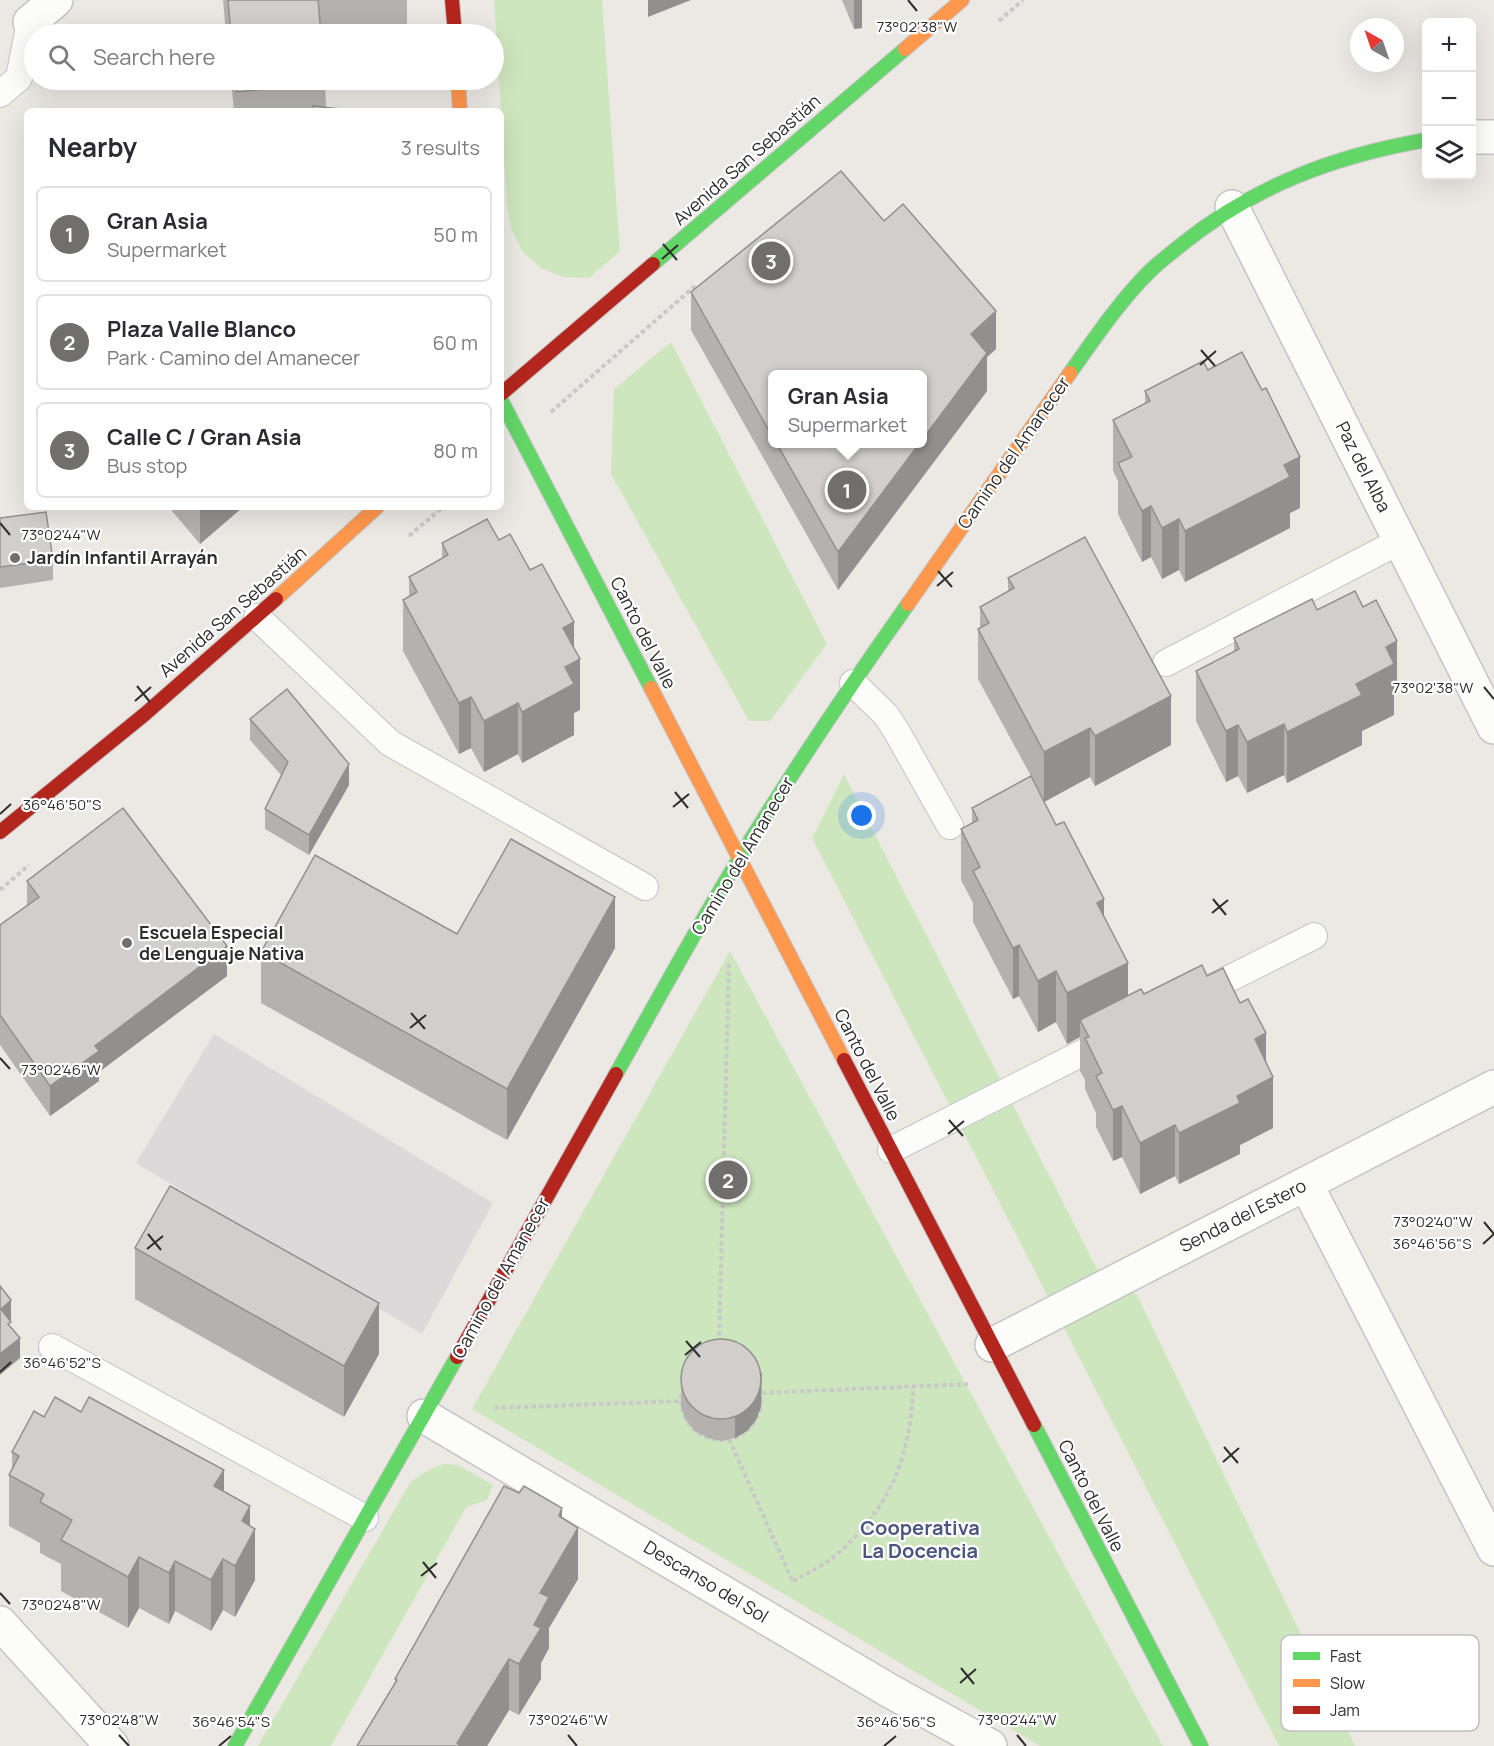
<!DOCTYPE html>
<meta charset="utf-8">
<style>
:root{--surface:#fff;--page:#f7f7f7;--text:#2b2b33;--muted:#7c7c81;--line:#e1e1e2;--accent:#706f6e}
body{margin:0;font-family:Manrope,sans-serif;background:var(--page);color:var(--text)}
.controls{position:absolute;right:18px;top:18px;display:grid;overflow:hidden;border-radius:9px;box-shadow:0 6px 24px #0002}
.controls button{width:54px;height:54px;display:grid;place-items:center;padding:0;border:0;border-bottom:2px solid var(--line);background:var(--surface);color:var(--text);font:30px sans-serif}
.compass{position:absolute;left:1350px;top:18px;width:54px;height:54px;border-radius:50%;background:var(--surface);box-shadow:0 6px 24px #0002;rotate:320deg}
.you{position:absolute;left:862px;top:816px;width:21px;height:21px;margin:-15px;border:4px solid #fff;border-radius:50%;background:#1a73e8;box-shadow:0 0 0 9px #1a73e833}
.badge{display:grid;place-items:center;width:39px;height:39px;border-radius:50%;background:var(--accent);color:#fff;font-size:20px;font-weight:700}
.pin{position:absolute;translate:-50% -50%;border:3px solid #fff;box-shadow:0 2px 6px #0006}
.popup{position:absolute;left:768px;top:370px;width:159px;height:78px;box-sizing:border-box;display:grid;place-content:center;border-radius:9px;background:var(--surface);filter:drop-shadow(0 2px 4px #0005);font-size:20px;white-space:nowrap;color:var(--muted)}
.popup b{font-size:22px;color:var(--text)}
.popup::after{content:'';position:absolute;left:50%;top:100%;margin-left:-12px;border:12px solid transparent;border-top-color:var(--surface)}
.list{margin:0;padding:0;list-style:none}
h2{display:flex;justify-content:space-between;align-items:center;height:78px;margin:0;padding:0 24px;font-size:26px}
h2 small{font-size:20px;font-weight:400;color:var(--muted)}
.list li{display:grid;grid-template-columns:39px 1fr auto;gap:18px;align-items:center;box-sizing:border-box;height:96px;margin:0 12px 12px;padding:0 12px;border:2px solid var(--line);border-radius:9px}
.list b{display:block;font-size:22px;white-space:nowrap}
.list p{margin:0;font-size:20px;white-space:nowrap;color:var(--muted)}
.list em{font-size:20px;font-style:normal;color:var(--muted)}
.icon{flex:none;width:33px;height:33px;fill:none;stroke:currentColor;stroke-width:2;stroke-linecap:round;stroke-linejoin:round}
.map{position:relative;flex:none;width:1494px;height:1746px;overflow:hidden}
.search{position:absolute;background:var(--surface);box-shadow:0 6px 24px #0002;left:24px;top:24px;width:480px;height:66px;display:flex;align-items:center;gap:15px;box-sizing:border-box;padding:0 21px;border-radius:33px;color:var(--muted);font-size:22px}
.panel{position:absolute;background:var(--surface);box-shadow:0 6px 24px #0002;left:24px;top:108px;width:480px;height:402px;border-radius:9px}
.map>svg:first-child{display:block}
</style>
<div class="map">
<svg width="1494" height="1746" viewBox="0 0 1494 1746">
<rect width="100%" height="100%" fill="#ece8e4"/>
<polygon fill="#dcd9db" points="214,1034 493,1203 422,1334 136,1163"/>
<g fill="#cee6be">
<polygon points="494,0 602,0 620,251 589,278 564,277 541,268 522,251 511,229 507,204"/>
<polygon points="671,342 827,644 770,721 749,721 611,474 614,389"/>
<polygon points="844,774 1096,1267 1137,1295 1355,1746 1279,1746 812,838"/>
<polygon points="730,951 1163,1746 1040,1746 472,1409"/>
<path d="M444,1464l14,1 35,20 -6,15 -21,7 -135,239h-73l152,-263c11,-9 20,-15 34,-19z"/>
</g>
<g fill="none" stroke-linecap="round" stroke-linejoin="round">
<defs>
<g id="lane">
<polyline points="0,94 19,78 30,22"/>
<polyline points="257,617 390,743 645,887"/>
<polyline points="1166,663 1400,541"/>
<polyline points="853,683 886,715 897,732 950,826"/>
<polyline points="1199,994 1314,936"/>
<polyline points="891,1150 1110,1039"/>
<polyline points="52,1347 365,1518"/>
</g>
<g id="street">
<polyline points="30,22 56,0"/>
<polyline points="1472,137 1494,137"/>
<polyline points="1232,207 1494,727"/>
<polyline points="1306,1184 1494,1549"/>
<polyline points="992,1345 1494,1087"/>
<polyline points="424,1416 890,1691 990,1746"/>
<polyline points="0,1623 112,1746"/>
</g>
<g id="fast">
<polyline points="653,264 905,49"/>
<path d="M1070,373c25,-35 49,-71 79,-101 10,-10 21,-18 32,-27 73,-59 153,-89 245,-105"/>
<polyline points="501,400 651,688"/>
<path d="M616,1074c37,-66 73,-132 112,-197 56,-93 117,-184 180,-273"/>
<polyline points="1034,1425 1201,1746"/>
<polyline points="235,1746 457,1357"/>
</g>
<g id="slow">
<polyline points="905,49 962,0"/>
<polyline points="458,80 460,111"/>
<polyline points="276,599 377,507"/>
<polyline points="908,604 1070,373"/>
<polyline points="651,688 844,1060"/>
</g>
<g id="jam">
<polyline points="452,0 455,34"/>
<polyline points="501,394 653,264"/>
<polyline points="0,832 145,714 276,599"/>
<polyline points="844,1060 1034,1425"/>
<polyline points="457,1357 616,1074"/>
</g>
</defs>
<use href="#lane" stroke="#c5c4c5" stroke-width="28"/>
<use href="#street" stroke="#c5c4c5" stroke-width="36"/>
<use href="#fast" stroke="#c5c4c5" stroke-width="16"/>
<use href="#slow" stroke="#c5c4c5" stroke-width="16"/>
<use href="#jam" stroke="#c5c4c5" stroke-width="16"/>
<g stroke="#c9c9c8" stroke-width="4" stroke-dasharray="4.5 3" stroke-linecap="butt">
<polyline points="999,21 1023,0"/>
<polyline points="551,412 695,286"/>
<polyline points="409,536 443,507"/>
<polyline points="0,890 29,865"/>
<polyline points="719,1343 729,961"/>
<circle cx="721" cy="1400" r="40"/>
<polyline points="762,1393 968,1384"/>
<polyline points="494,1408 681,1401"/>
<polyline points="729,1439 793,1582"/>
<polyline points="865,1526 880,1535"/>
<path d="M793,1581c19,-10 39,-20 54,-36 47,-45 64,-95 66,-158"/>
</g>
<use href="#lane" stroke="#fcfcfb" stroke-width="26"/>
<use href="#street" stroke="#fcfcfb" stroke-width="33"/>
<use href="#fast" stroke="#63d668" stroke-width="14"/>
<use href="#slow" stroke="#ff974d" stroke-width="14"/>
<use href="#jam" stroke="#b3261e" stroke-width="14"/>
</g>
<g fill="#b4b1af" fill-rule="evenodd">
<polygon points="223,0 407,0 407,34 226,34"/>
<polygon points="842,0 862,0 862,28 854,29"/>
<polygon points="231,80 325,80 326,108 359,111 234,111"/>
<path d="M884,221l112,128 -9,8v34l-149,199 -147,-260v-38zM772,375l150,69h-150z"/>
<polygon points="1208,370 1300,508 1290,513 1290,528 1185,582 1179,570 1162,579 1151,557 1142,562 1118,514 1118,481 1113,471 1113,420 1145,404 1145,391"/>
<polygon points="172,507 243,507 200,544 172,511"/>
<polygon points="0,518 53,560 53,580 0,588"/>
<polygon points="499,540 530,570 574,647 580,710 574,713 574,735 522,763 518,754 484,772 471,748 459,754 403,651 403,600 409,597 409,577 442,559 442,543"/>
<polygon points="1008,578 1171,745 1095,786 1090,777 1044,802 1104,916 1128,996 1144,994 1207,976 1266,1061 1273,1128 1240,1145 1240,1154 1179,1184 1175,1176 1140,1194 1122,1157 1113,1161 1096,1127 1096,1113 1085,1089 1085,1080 1080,1071 1080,1037 1067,1044 1056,1022 1038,1032 1019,996 1013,999 973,922 973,903 961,880 961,829 972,823 972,808 1031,776 978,679 978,629 980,628 980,607 1008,591"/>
<polygon points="1317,610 1397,692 1394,693 1394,715 1362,731 1362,745 1287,783 1284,775 1247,793 1238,776 1226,782 1196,721 1196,671 1234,651 1234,638"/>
<polygon points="250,719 349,785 309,855 265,829 265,809 281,775 250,740"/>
<polygon points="27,881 227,976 99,1072 99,1081 50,1116 0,1045 0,925 27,906"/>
<polygon points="615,948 507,1140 261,1003 261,952"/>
<polygon points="135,1248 379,1354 344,1417 135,1299"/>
<polygon points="681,1374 761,1407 756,1420 747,1431 735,1438 721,1441 708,1438 695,1431 686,1420 681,1407"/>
<polygon points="44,1417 224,1491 250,1526 255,1580 235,1617 223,1610 211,1631 175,1611 169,1624 139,1608 128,1628 61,1591 61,1564 40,1553 40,1543 9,1526 9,1475 12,1470 12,1452"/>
<polygon points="562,1518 578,1579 549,1628 549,1648 541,1663 541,1679 519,1715 509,1710 487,1746 357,1746 395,1684 395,1679"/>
</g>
<g fill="#92908e">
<polygon points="648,0 691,0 648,17"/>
<polygon points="854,0 862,0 862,28 854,29"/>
<polygon points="996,311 996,349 987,357 987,391 838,590 838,552 919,444 922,444 922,440 971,334"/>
<polygon points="1300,457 1300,508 1290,513 1290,528 1185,582 1185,531 1284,465"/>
<polygon points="1151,506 1151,557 1142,562 1142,511"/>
<polygon points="200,507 243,507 200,544"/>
<polygon points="1179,519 1179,570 1162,579 1162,528"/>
<polygon points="574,622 574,662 580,659 580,710 574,713 574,735 522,763 522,712 563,628"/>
<polygon points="1397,641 1397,692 1394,693 1394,715 1362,731 1362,745 1287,783 1287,732 1356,684 1386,647"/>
<polygon points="1171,696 1171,745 1095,786 1095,736"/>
<polygon points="471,697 471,748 459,754 459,703"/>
<polygon points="518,703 518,754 484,772 484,721"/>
<polygon points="1284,724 1284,775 1247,793 1247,742"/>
<polygon points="1238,725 1238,776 1226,782 1226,731"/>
<polygon points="1090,728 1090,777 1044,802 1044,752"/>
<polygon points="349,764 349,785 309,855 309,835"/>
<polygon points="615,897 615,948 507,1140 507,1089"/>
<polygon points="1104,899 1104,950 1097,903"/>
<polygon points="1019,945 1019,996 1013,999 1013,948"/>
<polygon points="227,946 227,976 99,1072 99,1081 50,1116 50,1086 95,1046"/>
<polygon points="1128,963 1128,1014 1080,1020 1080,1037 1067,1044 1067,993"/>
<polygon points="1056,971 1056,1022 1038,1032 1038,981"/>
<polygon points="1266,1033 1266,1081 1273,1077 1273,1128 1240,1145 1240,1154 1179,1184 1179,1133 1237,1096 1255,1039"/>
<polygon points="1122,1106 1122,1157 1113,1161 1113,1110"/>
<polygon points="1175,1125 1175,1176 1140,1194 1140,1143"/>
<polygon points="11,1300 11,1320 1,1329 1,1309"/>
<polygon points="379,1303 379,1354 344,1417 344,1366"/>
<polygon points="20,1338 20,1358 0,1375 0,1354"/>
<polygon points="762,1372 761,1407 756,1420 747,1431 735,1438 735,1417"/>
<polygon points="224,1470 224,1521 214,1486"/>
<polygon points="250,1506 250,1537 255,1529 255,1580 235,1617 235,1566 242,1521"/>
<polygon points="562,1508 562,1555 578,1528 578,1579 549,1628 549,1648 541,1663 541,1679 519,1715 519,1664 534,1625 540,1593 559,1516"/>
<polygon points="139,1557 139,1608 128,1628 128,1577"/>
<polygon points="223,1559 223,1610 211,1631 211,1580"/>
<polygon points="175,1561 175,1611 169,1624 169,1573"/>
<polygon points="509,1659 509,1710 487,1746 457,1746 457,1743"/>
</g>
<g fill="#d1cecb" stroke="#92908e" stroke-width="1.5">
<polygon points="228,0 318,0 321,34 231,34"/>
<polygon points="235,80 325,80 326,83 237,92"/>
<polygon points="313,106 359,111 313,111"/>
<polygon points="841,171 884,221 903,204 996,311 971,334 987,353 922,440 922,375 772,375 772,436 691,292"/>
<polygon points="1242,352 1262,390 1266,388 1300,457 1284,465 1290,477 1185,531 1179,519 1162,528 1151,506 1142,511 1118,463 1132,457 1113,420 1150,401 1145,391 1203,361 1208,370"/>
<polygon points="777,444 919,444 838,552"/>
<polygon points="46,512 53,560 0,567 0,518"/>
<polygon points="487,519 499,540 510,534 530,570 542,564 574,622 563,628 580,659 565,667 574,684 522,712 518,703 484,721 471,697 459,703 403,600 417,592 409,577 448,555 442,543"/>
<polygon points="1085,537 1171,696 1095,736 1090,728 1044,752 978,629 989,623 980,607 1014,588 1008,578"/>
<polygon points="1355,591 1363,607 1376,600 1397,641 1386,647 1394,664 1356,684 1362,695 1287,732 1284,724 1247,742 1238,725 1226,731 1196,671 1239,649 1234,638 1312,599 1317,610"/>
<polygon points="287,689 349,764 309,835 265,809 288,762 250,719"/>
<polygon points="1031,776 1056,825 1064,822 1104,899 1097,903 1128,963 1067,993 1056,971 1038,981 1019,945 1013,948 973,871 980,867 961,829 978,820 972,808"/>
<polygon points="123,808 227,946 95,1046 99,1051 50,1086 0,1015 0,925 39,897 27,881"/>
<polygon points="511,839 615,897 507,1089 261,952 315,855 457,934"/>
<polygon points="1202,965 1207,976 1223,968 1240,1003 1248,999 1266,1033 1255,1039 1273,1077 1237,1096 1240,1103 1179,1133 1175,1125 1140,1143 1122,1106 1113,1110 1096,1076 1102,1073 1085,1038 1089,1037 1080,1020 1141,989 1144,994"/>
<polygon points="170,1186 379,1303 344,1366 135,1248"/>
<polygon points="0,1286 11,1300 1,1309 11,1322 8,1324 20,1338 0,1354"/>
<circle cx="721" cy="1379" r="40"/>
<polygon points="55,1397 81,1412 89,1397 224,1470 214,1486 250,1506 242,1521 255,1529 235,1566 223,1559 211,1580 175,1561 169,1573 139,1557 128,1577 61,1540 72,1520 40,1502 44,1494 9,1475 19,1456 12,1452 34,1411 44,1417"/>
<polygon points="504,1486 519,1493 524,1486 562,1508 559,1516 578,1528 540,1593 549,1597 534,1625 541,1628 519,1664 509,1659 457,1743 461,1746 357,1746 397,1680 395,1679"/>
</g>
<path fill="none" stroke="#2e2e2e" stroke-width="2" d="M908,0l9,11M663,244l14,16M662,259l16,-14M1201,350l14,16M1200,365l16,-14M0,523l10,12M938,571l14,16M937,586l16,-14M137,686l13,16M1484,687l10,12M135,701l16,-14M675,792l13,16M673,807l16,-13M0,814l11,-10M1213,899l13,16M1212,913l16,-13M411,1013l14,16M410,1028l16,-13M0,1058l10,11M949,1120l14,16M948,1134l16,-13M1484,1222l10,12M148,1234l13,16M1483,1244l11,-10M147,1249l16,-13M686,1341l14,16M685,1355l16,-13M0,1372l11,-10M1224,1447l14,16M1223,1462l16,-14M423,1562l13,16M421,1576l16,-13M0,1593l10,11M961,1668l13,16M960,1683l16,-14M119,1735l10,11M568,1735l9,11M1017,1735l9,11M219,1746l12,-10M884,1746l12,-10"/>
<g fill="#706f6e" stroke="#fff" stroke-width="2">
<circle cx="15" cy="558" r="6"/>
<circle cx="127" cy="943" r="6"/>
</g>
<g text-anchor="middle" stroke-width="4.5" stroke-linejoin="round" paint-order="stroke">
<g font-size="18" fill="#2e2e2e" stroke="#fff">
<text transform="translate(747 160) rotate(-41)" y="6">Avenida San Sebastián</text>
<text transform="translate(1014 453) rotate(-55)" y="6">Camino del Amanecer</text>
<text transform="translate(1363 467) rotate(63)" y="6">Paz del Alba</text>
<text transform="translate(233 612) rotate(-41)" y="6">Avenida San Sebastián</text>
<text transform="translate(643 633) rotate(63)" y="6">Canto del Valle</text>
<text transform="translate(743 856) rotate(-59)" y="6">Camino del Amanecer</text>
<text transform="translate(867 1065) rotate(63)" y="6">Canto del Valle</text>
<text transform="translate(1243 1216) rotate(-27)" y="6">Senda del Estero</text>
<text transform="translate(501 1278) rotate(-61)" y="6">Camino del Amanecer</text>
<text transform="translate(1091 1496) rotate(63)" y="6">Canto del Valle</text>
<text transform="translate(706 1582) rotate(31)" y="6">Descanso del Sol</text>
</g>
<g font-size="18" font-weight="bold" fill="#2e2e2e" stroke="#fff" text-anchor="start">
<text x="27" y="564">Jardín Infantil Arrayán</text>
<text x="139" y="939">Escuela Especial<tspan x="139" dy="21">de Lenguaje Nativa</tspan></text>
</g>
<g font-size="20" font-weight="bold" fill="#4d5680" stroke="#fff">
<text x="920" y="1535">Cooperativa<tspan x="920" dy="23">La Docencia</tspan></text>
</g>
</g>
<rect x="1281" y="1635" width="198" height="96" rx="9" fill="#fff" stroke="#c0c0c0" stroke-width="1.5"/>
<rect x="1293" y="1652" width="27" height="8" fill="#63d668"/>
<rect x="1293" y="1679" width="27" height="8" fill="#ff974d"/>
<rect x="1293" y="1706" width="27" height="8" fill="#b3261e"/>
<g font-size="16" fill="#2e2e2e">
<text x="1330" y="1662">Fast</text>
<text x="1330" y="1689">Slow</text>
<text x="1330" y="1716">Jam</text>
</g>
<g font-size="15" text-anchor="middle" fill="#2e2e2e" stroke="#fff" stroke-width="4.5" stroke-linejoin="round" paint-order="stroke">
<text x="917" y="32">73°02'38"W</text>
<text x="61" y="540">73°02'44"W</text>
<text x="1433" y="693">73°02'38"W</text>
<text x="62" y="810">36°46'50"S</text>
<text x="61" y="1075">73°02'46"W</text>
<text x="1433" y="1227">73°02'40"W</text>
<text x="1432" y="1249">36°46'56"S</text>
<text x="62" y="1368">36°46'52"S</text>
<text x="61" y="1610">73°02'48"W</text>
<text x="119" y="1725">73°02'48"W</text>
<text x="568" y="1725">73°02'46"W</text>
<text x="1017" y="1725">73°02'44"W</text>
<text x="231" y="1727">36°46'54"S</text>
<text x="896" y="1727">36°46'56"S</text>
</g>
</svg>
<div class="controls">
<button>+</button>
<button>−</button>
<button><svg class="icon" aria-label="layers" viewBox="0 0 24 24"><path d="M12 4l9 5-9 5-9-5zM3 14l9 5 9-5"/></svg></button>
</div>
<svg class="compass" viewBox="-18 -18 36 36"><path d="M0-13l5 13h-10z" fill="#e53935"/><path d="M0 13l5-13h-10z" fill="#7c7c81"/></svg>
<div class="you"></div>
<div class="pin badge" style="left:847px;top:490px">1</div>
<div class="popup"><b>Gran Asia</b>Supermarket</div>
<div class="pin badge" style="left:728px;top:1180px">2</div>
<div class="pin badge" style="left:771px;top:261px">3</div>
<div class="search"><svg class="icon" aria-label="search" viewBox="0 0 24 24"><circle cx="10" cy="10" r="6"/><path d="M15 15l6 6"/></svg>Search here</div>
<section class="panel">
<h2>Nearby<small>3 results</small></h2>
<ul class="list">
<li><span class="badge">1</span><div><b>Gran Asia</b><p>Supermarket</p></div><em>50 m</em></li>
<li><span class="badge">2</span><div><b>Plaza Valle Blanco</b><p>Park · Camino del Amanecer</p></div><em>60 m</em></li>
<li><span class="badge">3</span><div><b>Calle C / Gran Asia</b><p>Bus stop</p></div><em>80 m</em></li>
</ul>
</section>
</div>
